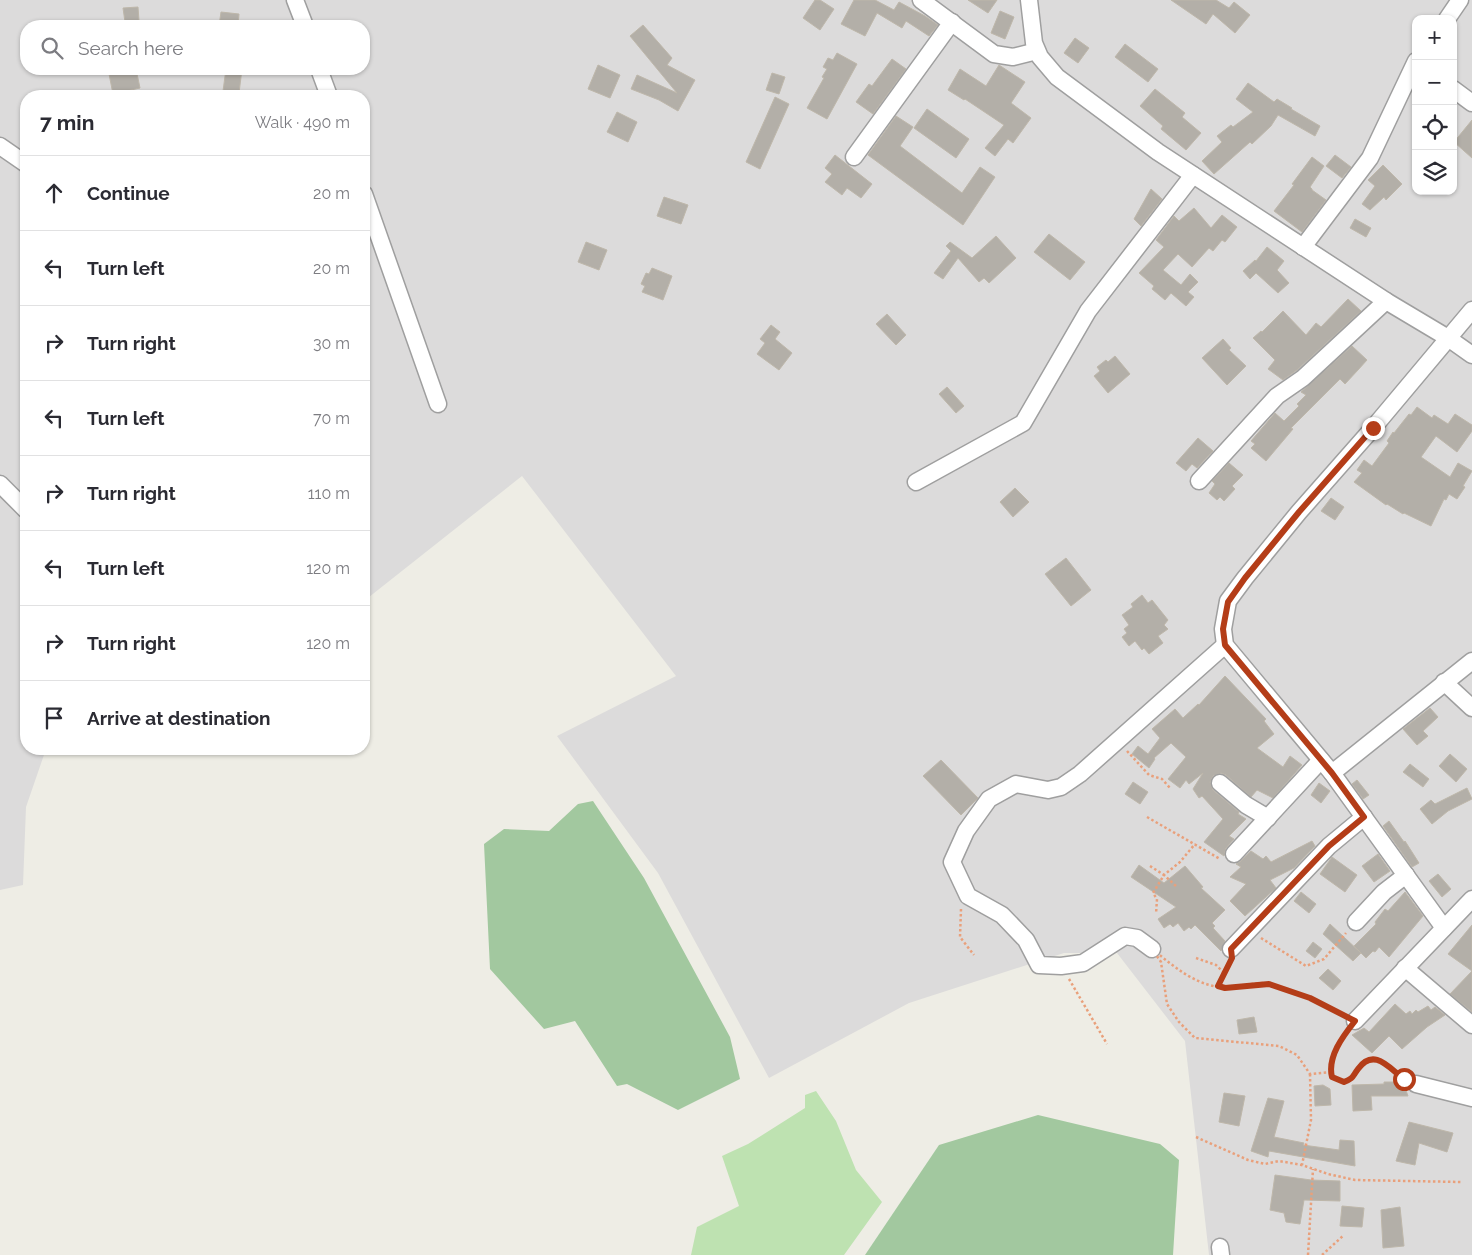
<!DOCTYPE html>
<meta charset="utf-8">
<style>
:root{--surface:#fff;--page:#f7f7f7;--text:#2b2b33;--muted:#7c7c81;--line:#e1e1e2}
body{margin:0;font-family:Raleway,sans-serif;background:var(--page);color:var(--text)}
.controls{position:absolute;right:15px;top:15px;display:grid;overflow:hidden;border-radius:10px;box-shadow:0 1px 4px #0004}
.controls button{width:45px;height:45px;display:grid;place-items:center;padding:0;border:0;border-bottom:1px solid var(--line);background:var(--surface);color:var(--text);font:25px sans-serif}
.stop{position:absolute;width:15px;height:15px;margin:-11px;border:4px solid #b43d18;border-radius:50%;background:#fff}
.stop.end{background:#b43d18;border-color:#fff;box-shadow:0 1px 5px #0008}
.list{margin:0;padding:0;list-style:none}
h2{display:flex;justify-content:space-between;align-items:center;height:65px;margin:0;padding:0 20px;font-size:21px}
h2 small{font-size:16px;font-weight:400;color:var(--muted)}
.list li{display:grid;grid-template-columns:32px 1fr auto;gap:15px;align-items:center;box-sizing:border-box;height:75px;padding:0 20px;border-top:1px solid var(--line)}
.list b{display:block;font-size:19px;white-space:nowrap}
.list em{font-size:16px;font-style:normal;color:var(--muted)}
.icon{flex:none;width:28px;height:28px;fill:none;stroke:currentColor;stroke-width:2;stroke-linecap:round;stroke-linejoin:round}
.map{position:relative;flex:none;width:1472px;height:1255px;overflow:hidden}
.search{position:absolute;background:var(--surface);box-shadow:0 1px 4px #0004;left:20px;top:20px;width:350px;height:55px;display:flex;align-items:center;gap:12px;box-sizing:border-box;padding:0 18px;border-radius:20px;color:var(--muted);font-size:19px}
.panel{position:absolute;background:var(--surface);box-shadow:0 1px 4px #0004;left:20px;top:90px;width:350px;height:665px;border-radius:20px}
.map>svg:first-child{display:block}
</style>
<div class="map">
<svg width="1472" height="1255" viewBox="0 0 1472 1255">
<rect width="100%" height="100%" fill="#eeede5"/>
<path fill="#dcdbdb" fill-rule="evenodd" d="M0,0h1472v1255h-263l-24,-214 -68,-88h-53l-155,50 -140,75 -111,-205 -101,-137 119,-60 -154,-200 -158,125v-505h-338v653h20l-20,58 -3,78 -23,5zM1416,19h37v172h-37zM26,26h338v43h-338z"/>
<polygon fill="#bee2b1" points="816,1091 836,1121 856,1170 882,1202 844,1255 691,1255 697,1227 739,1206 722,1156 748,1144 805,1108 805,1095"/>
<g fill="#a2c89f">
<polygon points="593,801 644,878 730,1037 740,1079 678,1110 627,1084 617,1086 575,1021 544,1029 490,969 484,844 504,829 549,831 578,804"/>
<polygon points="1038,1115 1160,1144 1179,1160 1173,1255 865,1255 939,1145"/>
</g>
<g fill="#b3afa8" stroke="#beb7aa">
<polygon points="815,0 820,0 834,9 820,30 803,18"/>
<polygon points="854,0 875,0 894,10 899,2 925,16 938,25 929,36 906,21 902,28 877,13 865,36 841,24"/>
<polygon points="968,0 997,0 988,13"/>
<polygon points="1171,0 1216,0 1229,8 1234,2 1250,15 1235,33 1213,14 1206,24"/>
<polygon points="138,7 139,21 125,22 123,8"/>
<polygon points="1000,11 1014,17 1005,39 991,33"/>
<polygon points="221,12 239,14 238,26 219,26"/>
<polygon points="643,25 672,58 667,65 695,80 678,111 659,100 631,89 637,75 677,93 630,36"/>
<polygon points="1075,38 1089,48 1078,63 1064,53"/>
<polygon points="1125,44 1158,69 1148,82 1115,57"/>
<polygon points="837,53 857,64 827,119 807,108 824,78 822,77 827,69 823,67 828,58 833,60"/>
<polygon points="892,59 906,69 873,114 856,102 869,84 872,86"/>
<polygon points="598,65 620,75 610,98 588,89"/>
<polygon points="999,65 1025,82 1011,103 1031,118 1013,143 1008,139 995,156 985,148 1004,125 965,99 964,100 948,90 960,69 986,86"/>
<polygon points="108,69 136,69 140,88 113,94"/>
<polygon points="226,69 242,69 239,93 223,91"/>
<polygon points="772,73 785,77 779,94 766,90"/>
<polygon points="1248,83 1274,102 1277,99 1292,108 1291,109 1320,126 1315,136 1278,115 1271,126 1252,144 1250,142 1214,174 1202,161 1222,142 1217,136 1231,125 1233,127 1253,112 1236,99"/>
<polygon points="1155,89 1185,113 1182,117 1201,133 1186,150 1161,129 1163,126 1140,106"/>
<polygon points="775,97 789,104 760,169 746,162"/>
<polygon points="927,109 969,139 956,158 914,128"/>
<polygon points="617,112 637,122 628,142 607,132"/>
<polygon points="896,116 913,127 900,146 962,193 980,167 995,177 963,225 868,155"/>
<polygon points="1472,120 1472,158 1454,142"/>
<polygon points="835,155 872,184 861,198 847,188 842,195 825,182 832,174 825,168"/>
<polygon points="1335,155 1351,167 1342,178 1326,166"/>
<polygon points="1312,157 1324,166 1310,187 1312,189 1312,190 1326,200 1302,232 1274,211 1294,185 1292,184"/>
<polygon points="1383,165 1402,184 1386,200 1384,197 1370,210 1362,204 1375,186 1368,180"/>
<polygon points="1151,189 1162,199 1141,226 1134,219"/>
<polygon points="664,197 688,205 681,224 657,216"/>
<polygon points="1194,208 1211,228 1222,215 1237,227 1225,242 1222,240 1213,251 1209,248 1192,267 1178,254 1163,270 1181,285 1190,274 1198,282 1188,292 1194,297 1186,306 1171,293 1165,300 1152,289 1154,286 1139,273 1164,247 1156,240 1174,216 1179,221"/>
<polygon points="1355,219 1371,228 1366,237 1350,228"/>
<polygon points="1049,234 1085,262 1070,280 1034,252"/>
<polygon points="996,236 1016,258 989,283 984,278 979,282 958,258 943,279 934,273 951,251 946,246 950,242 972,258"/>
<polygon points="586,242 607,250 599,270 578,262"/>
<polygon points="1267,247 1284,261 1277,270 1289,283 1278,293 1256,273 1250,279 1243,271 1255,260 1256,261"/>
<polygon points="652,268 672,276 663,300 642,292 645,286 641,284 646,273 649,274"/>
<polygon points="1348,299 1361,311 1297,370 1283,380 1268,369 1275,360 1253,338 1261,331 1262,332 1283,311 1306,335 1316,323 1321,327"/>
<polygon points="887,314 906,335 896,345 876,324"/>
<polygon points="771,325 780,332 775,339 792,353 779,370 757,354 765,343 760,339"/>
<polygon points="1223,339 1231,348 1229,350 1246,366 1227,385 1202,358"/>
<polygon points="1352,346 1367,360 1358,370 1345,384 1340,379 1291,428 1293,429 1266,461 1251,448 1255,444 1251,441 1275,413 1284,421 1299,406 1297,404 1306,395 1301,392"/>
<polygon points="1115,356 1130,374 1108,393 1094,376 1100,371 1097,367 1106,360 1108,362"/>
<polygon points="947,387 964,406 956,413 939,394"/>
<polygon points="1417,407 1432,418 1434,415 1448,424 1455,414 1472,425 1472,431 1457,452 1436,436 1421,457 1450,477 1458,463 1472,471 1463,486 1465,487 1457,499 1449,494 1446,500 1444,499 1431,526 1404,513 1403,514 1387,504 1386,505 1354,482 1362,473 1357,470 1364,460 1372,466 1389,443 1387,441 1393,432 1394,433 1409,414 1411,415"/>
<polygon points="1198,438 1213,451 1197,468 1192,464 1186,471 1176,463"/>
<polygon points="1229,463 1243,475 1232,486 1235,489 1224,501 1220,497 1217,500 1209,493 1215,484 1212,481"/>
<polygon points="1015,488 1029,502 1013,517 1000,502"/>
<polygon points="1331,498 1344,507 1335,520 1321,511"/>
<polygon points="1066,558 1091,590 1071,606 1045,574"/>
<polygon points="1142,595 1148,603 1152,600 1168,620 1164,625 1168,629 1158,636 1163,643 1149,654 1144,648 1142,650 1135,641 1129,646 1122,637 1127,633 1124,629 1129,625 1122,615 1133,607 1131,604"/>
<polygon points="1225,676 1266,719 1264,721 1274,734 1257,748 1283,767 1290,756 1302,765 1273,798 1257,790 1251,797 1226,775 1221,773 1213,776 1210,782 1213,790 1239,812 1238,814 1246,819 1229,836 1234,839 1226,848 1224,856 1204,842 1223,819 1202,796 1199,798 1193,789 1203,773 1189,784 1186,780 1180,788 1168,779 1186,757 1171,743 1154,758 1155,759 1149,768 1132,754 1138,746 1148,754 1160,738 1152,729 1175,709 1183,718 1198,704 1199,705"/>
<polygon points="1430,708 1438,717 1423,731 1428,736 1417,745 1403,729"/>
<polygon points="1450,754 1467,769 1456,782 1439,766"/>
<polygon points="941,760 978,798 961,815 923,776"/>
<polygon points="1410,764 1429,779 1423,787 1403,772"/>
<polygon points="1357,780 1369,795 1363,799 1352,784"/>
<polygon points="1133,782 1148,792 1140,804 1125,794"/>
<polygon points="1319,783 1330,791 1321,803 1311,795"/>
<polygon points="1467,788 1472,799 1448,811 1432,824 1420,809 1431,800 1435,804"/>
<polygon points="1389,821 1404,842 1405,841 1419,863 1412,867 1383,826"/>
<polygon points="1312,841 1315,846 1294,868 1270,880 1276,888 1245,916 1230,901 1246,884 1230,877 1241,867 1236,864 1241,861 1251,851 1263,859 1266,856 1271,862"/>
<polygon points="1378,854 1390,871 1374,882 1362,866"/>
<polygon points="1332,857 1357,875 1345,892 1320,874"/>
<polygon points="1139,865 1164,883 1185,866 1203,887 1201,888 1225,910 1212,923 1215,926 1213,928 1225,941 1221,951 1195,925 1191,929 1189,927 1184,931 1178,923 1173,927 1170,924 1164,928 1158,919 1176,907 1131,877"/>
<polygon points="1438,874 1451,889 1442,897 1429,881"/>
<polygon points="1301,892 1316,904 1309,913 1294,901"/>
<polygon points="1405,892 1423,916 1389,957 1379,947 1375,952 1373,951 1366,958 1354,946 1376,924 1375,922 1385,909 1388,911"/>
<polygon points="1330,924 1361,953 1353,961 1323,934"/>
<polygon points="1472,925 1472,1012 1450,994 1472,971 1448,954"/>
<polygon points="1313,942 1322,949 1315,958 1306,951"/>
<polygon points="1328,969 1341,981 1333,990 1319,978"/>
<polygon points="1395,1004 1406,1014 1410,1011 1412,1014 1416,1010 1418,1012 1428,1006 1431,1010 1435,1007 1445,1015 1427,1027 1402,1049 1389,1036 1372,1053 1352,1035 1364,1028 1369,1032"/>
<polygon points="1254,1017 1257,1032 1239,1034 1237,1020"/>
<polygon points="1384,1082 1403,1082 1408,1096 1371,1096 1372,1110 1353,1111 1352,1085 1384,1084"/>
<polygon points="1323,1085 1330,1089 1331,1105 1315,1106 1314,1086"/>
<polygon points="1224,1093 1245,1096 1239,1126 1219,1122"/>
<polygon points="1268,1098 1284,1101 1274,1137 1304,1143 1303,1145 1339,1150 1340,1140 1354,1141 1355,1166 1269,1151 1268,1157 1251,1151"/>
<polygon points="1409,1122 1453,1133 1447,1152 1419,1143 1415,1165 1396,1161"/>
<polygon points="1275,1175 1311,1180 1340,1181 1340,1201 1304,1200 1300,1224 1286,1222 1284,1213 1270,1210"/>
<polygon points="1342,1206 1364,1208 1362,1227 1340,1226"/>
<polygon points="1400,1207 1404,1246 1383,1248 1381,1210"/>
</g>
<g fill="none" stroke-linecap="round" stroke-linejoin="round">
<defs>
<g id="minor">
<polyline points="295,0 305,26"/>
<polyline points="921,0 994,54 1013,57 1037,51"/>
<polyline points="1029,0 1034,43 1040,57 1057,77 1158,152 1386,301 1448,338 1472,355"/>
<polyline points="1447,19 1460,0"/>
<polyline points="319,69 329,96"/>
<polyline points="1453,89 1472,103"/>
<polyline points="0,146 26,164"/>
<polyline points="854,157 952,22"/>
<polyline points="364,194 438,404"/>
<polyline points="1303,247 1370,158 1416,61"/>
<polyline points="1199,481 1277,396 1303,378 1386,301"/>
<polyline points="916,482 1023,423 1088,311 1193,175"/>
<polyline points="0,484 26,510"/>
<polyline points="1444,682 1472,708"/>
<polyline points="1332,773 1472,661"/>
<polyline points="1220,783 1246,805 1268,818"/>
<polyline points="1234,854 1321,760"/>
<polyline points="1356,922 1384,892 1406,875"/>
<polyline points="1444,928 1332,773 1225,645 1223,629 1228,601 1245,578 1299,512 1373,428 1472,310"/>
<polyline points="1152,949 1137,938 1125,936 1083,963 1061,966 1039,965 1026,940 1002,915 968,896 952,862 966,831 989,799 1016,784 1048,790 1061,787 1080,774 1225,645"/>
<polyline points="1231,949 1329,846 1364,817"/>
<polyline points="1405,968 1472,1025"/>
<polyline points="1355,1021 1472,899"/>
<polyline points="1416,1084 1472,1098"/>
<polyline points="1220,1247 1221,1255"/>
</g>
</defs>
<use href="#minor" stroke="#9f9f9f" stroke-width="19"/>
<g stroke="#e9a07b" stroke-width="2.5" stroke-dasharray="2.5 2.5" stroke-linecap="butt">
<polyline points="1127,751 1149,775 1162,779 1170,788"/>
<polyline points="1147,817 1220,859"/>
<polyline points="1150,866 1164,875 1153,893 1157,899 1156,914"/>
<polyline points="1176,886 1164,875 1180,862 1195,844"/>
<polyline points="961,909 960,937 974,955"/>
<polyline points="1261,938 1306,966 1324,959 1346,933"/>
<path d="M1152,949c23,18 42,36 73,39 15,1 30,-8 45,-4 30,8 58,23 85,37l-17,22 -7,29 -21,2 -13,-19 -18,-9 -84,-8 -16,-16 -12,-18 -6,-42z"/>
<polyline points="1196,958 1216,965 1224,973"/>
<polyline points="1069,979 1107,1044"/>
<polyline points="1218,986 1230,962"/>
<path d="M1331,1072l1,5 13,5c9,-4 7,-6 13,-13 16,-22 31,-1 45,10"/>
<polyline points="1310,1074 1311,1120 1302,1165 1328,1174 1355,1180 1461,1182"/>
<polyline points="1196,1137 1248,1160 1265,1164 1279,1161 1302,1165"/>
<polyline points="1308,1255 1313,1169"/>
<polyline points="1322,1255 1344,1235"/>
</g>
<use href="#minor" stroke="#fff" stroke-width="16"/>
</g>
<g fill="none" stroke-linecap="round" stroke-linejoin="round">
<path stroke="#b43d18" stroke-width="6" d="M1373,428l-74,84 -54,66 -17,24 -5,27 2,16 107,128 32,44 -35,29 -98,103 1,9 -14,28 7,2 44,-4 41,14 45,23c-12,15 -28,36 -23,56l12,5c10,-4 8,-5 14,-13 16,-22 31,-1 46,10"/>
</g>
</svg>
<div class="controls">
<button>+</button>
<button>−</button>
<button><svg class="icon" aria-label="locate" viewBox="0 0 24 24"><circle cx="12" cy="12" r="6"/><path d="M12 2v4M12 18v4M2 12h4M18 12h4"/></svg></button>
<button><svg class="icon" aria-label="layers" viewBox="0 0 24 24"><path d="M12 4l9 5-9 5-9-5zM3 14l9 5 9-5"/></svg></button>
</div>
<div class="stop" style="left:1404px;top:1079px"></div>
<div class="stop end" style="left:1373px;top:428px"></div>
<div class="search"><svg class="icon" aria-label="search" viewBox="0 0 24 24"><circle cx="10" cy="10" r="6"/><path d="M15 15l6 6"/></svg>Search here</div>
<section class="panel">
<h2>7 min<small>Walk · 490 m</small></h2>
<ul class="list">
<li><svg class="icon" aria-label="ahead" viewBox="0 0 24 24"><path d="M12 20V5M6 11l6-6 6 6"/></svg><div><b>Continue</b></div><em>20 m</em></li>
<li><svg class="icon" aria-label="left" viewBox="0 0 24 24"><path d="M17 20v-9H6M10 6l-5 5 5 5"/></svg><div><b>Turn left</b></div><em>20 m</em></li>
<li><svg class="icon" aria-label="right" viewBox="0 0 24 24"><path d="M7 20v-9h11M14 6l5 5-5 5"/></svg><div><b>Turn right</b></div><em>30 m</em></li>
<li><svg class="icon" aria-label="left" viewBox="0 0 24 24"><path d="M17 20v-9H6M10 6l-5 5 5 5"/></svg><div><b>Turn left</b></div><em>70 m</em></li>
<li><svg class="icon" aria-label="right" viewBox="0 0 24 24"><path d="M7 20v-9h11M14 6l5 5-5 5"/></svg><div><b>Turn right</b></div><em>110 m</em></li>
<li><svg class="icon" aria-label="left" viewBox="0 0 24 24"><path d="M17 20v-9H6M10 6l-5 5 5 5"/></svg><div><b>Turn left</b></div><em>120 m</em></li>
<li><svg class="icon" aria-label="right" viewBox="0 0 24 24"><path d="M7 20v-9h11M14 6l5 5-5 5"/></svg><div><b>Turn right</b></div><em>120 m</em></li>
<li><svg class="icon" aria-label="arrive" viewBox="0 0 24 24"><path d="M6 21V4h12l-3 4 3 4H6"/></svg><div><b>Arrive at destination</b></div></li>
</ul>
</section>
</div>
